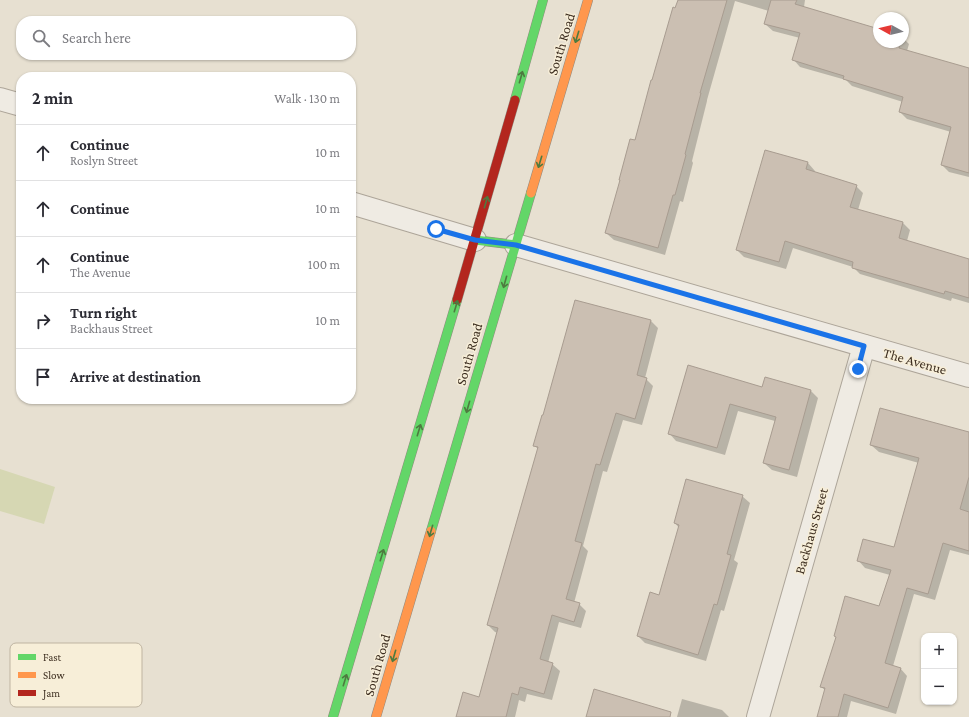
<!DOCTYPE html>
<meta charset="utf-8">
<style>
:root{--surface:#fff;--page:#f2f2f3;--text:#2b2b33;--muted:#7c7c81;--line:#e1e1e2}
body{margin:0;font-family:"Crimson Pro",serif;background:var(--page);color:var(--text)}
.controls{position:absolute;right:12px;bottom:12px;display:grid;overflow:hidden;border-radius:8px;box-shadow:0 1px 3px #0004}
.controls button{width:36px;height:36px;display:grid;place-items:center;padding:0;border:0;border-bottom:1px solid var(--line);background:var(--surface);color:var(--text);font:20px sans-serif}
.compass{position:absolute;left:873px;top:12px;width:36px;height:36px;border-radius:50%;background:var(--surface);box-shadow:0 1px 3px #0004;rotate:278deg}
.stop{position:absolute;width:12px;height:12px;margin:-9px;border:3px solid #1a73e8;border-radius:50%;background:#fff}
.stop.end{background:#1a73e8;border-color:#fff;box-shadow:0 1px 4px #0008}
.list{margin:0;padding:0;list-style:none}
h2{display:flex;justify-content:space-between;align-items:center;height:52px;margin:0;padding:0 16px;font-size:17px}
h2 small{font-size:13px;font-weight:400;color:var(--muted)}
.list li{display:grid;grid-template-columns:26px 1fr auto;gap:12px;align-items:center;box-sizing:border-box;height:56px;padding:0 16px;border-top:1px solid var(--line)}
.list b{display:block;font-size:15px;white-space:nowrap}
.list p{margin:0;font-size:13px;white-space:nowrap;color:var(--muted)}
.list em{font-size:13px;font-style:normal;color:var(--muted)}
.icon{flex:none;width:22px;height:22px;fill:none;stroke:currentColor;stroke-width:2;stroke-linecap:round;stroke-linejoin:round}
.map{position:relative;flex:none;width:969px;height:717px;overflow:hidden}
.search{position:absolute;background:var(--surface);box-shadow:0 1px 3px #0004;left:16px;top:16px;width:340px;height:44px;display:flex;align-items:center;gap:10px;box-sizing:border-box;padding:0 14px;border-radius:16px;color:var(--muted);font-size:15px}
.panel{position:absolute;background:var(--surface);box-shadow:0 1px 3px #0004;left:16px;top:72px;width:340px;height:332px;border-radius:16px}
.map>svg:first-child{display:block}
</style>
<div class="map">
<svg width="969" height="717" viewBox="0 0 969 717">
<rect width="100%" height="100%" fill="#e7e0d1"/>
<polygon fill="#d6d7b3" points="0,469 55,487 44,524 0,511"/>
<g fill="#0003">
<polygon points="679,0 805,0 804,7 879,30 879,42 903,42 903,38 909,44 907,51 969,69 969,177 949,172 942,165 951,132 907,119 900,112 903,102 852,86 846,80 800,67 793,59 800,38 773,31 765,24 769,11 735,1 707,100 707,101 692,161 693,163 683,202 680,201 665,255 614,240 606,233"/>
<polygon points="766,151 808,163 815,171 814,173 856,186 863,193 858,210 903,223 910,230 907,241 969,260 969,303 952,298 951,301 860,274 853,267 793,248 786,269 744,257 737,250"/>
<polygon points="651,321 658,328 645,378 653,386 642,425 623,420 607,472 603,471 583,546 588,551 574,603 579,604 586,611 581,628 559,622 548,663 552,664 560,671 552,700 527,694 525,702 519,700 515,717 457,717 480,698 498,633 495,632 488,625 538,449 534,445"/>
<polygon points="688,366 763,388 766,379 811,391 818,398 797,477 772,470 764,463 775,421 738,411 725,455 676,441 669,433"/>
<polygon points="969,433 969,555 950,550 935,600 914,594 893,666 900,668 907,676 896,714 851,701 847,717 818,717 825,690 821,687 880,607 890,575 865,568 858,560 895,549 919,463 879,452 871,445"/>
<polygon points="742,496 750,503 734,560 738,563 724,611 721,610 706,661 645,643 638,636 660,596 679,528 675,523"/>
<polygon points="682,699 722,710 729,717 677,717"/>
</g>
<g fill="#cbbfb2" stroke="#a89c90">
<polygon points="678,0 727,0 700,93 701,93 685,154 686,155 675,195 673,195 658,248 605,233 620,180 619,180 630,139 635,140 651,80 652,80 673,7 675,8"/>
<polygon points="771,0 797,0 795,4 879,29 879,42 900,42 899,48 969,68 969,173 941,165 951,127 899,112 903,97 843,79 844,76 792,60 800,33 764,24"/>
<polygon points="765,150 808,162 806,169 857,185 850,207 903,222 899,238 969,259 969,298 945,291 944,294 852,268 853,262 785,241 779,262 736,250"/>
<polygon points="575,300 651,320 637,375 647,378 635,419 616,413 600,465 596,464 575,541 582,543 566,599 580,603 574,622 552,615 540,659 553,663 544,694 520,687 518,695 512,693 506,717 456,717 463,692 479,697 498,628 487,625 538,447 533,446 542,415 543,415"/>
<polygon points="688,365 762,387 765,377 811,390 789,470 763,463 776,417 730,404 717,448 668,434"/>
<polygon points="880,408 969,432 969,477 960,509 969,512 969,551 943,543 928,594 907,588 885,663 901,668 888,708 844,694 838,717 817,717 825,688 820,687 836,637 834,636 845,596 879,606 891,570 857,561 863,539 894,547 919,458 870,445"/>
<polygon points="686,479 743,495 727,554 731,555 717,605 714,604 698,655 637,636 650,592 659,595 679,525 674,523"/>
<polygon points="594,689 671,712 670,717 586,717"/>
</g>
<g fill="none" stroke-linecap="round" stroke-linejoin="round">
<defs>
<g id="street">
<polyline points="0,99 21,105"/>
<polyline points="351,203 475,240"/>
<polyline points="516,245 969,376"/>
<polyline points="758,717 864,346"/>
</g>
<g id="fast">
<polyline points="515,100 543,0"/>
<polyline points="475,240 516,245"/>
<polyline points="431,531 531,193"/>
<polyline points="333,717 457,300"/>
</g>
<g id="slow">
<polyline points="531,193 588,0"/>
<polyline points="376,717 431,531"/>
</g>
<polyline id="jam" points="457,300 515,100"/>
</defs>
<use href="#street" stroke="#ada599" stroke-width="24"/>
<use href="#fast" stroke="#928b80" stroke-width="10"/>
<use href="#slow" stroke="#928b80" stroke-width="10"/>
<use href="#jam" stroke="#928b80" stroke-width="10"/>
<use href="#street" stroke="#efebe3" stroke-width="22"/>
<use href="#fast" stroke="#63d668" stroke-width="9"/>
<use href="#slow" stroke="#ff974d" stroke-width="9"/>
<use href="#jam" stroke="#b3261e" stroke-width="9"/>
</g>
<defs><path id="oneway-shaft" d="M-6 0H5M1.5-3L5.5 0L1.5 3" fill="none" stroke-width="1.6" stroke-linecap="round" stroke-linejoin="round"/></defs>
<g stroke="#4e7a40">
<use href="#oneway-shaft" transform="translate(577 37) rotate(107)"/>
<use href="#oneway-shaft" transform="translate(521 77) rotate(-74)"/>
<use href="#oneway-shaft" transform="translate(540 162) rotate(107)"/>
<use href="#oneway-shaft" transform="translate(486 202) rotate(-74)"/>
<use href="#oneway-shaft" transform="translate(505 282) rotate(106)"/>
<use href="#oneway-shaft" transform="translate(456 306) rotate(-73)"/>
<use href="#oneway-shaft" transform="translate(468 407) rotate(106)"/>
<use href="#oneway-shaft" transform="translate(419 430) rotate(-73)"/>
<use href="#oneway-shaft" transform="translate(431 531) rotate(106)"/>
<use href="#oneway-shaft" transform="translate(382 555) rotate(-73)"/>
<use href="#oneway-shaft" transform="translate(394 656) rotate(106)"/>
<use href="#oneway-shaft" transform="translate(345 680) rotate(-73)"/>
</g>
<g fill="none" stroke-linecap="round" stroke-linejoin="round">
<polyline stroke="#1a73e8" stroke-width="5" points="436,229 475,240 516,245 864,346 858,369"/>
</g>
<g text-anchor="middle" stroke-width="3" stroke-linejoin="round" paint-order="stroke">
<g font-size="14" fill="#3d2e20" stroke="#f7eed8">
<text transform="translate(561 44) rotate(-73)" y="5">South Road</text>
<text transform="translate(469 354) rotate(-74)" y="5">South Road</text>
<text transform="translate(915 361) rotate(16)" y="5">The Avenue</text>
<text transform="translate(811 531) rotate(-74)" y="5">Backhaus Street</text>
<text transform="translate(377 665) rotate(-74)" y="5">South Road</text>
</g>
</g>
<rect x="10" y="643" width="132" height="64" rx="6" fill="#f7eed8" stroke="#bfb4a1" stroke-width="1"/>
<rect x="18" y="654" width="18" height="6" fill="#63d668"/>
<rect x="18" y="672" width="18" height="6" fill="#ff974d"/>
<rect x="18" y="690" width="18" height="6" fill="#b3261e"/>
<g font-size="11" fill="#3d2e20">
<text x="43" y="661">Fast</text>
<text x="43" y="679">Slow</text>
<text x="43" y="697">Jam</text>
</g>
</svg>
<div class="controls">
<button>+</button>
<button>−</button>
</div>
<svg class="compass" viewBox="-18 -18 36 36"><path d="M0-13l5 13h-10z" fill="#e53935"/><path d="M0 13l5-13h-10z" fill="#7c7c81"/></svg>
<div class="stop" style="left:436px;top:229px"></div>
<div class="stop end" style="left:858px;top:369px"></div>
<div class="search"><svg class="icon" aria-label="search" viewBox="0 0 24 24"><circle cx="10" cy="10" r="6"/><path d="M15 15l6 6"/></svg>Search here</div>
<section class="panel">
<h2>2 min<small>Walk · 130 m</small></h2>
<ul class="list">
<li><svg class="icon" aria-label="ahead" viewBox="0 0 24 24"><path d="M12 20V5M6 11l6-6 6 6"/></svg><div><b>Continue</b><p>Roslyn Street</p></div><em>10 m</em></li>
<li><svg class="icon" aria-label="ahead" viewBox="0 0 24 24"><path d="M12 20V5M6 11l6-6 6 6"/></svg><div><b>Continue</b></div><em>10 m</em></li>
<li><svg class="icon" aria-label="ahead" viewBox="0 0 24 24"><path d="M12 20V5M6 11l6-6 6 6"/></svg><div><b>Continue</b><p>The Avenue</p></div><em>100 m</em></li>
<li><svg class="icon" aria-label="right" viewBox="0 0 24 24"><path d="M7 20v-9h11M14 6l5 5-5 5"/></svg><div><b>Turn right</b><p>Backhaus Street</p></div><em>10 m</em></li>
<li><svg class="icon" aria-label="arrive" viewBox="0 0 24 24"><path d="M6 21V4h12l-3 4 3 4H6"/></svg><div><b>Arrive at destination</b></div></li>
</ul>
</section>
</div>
